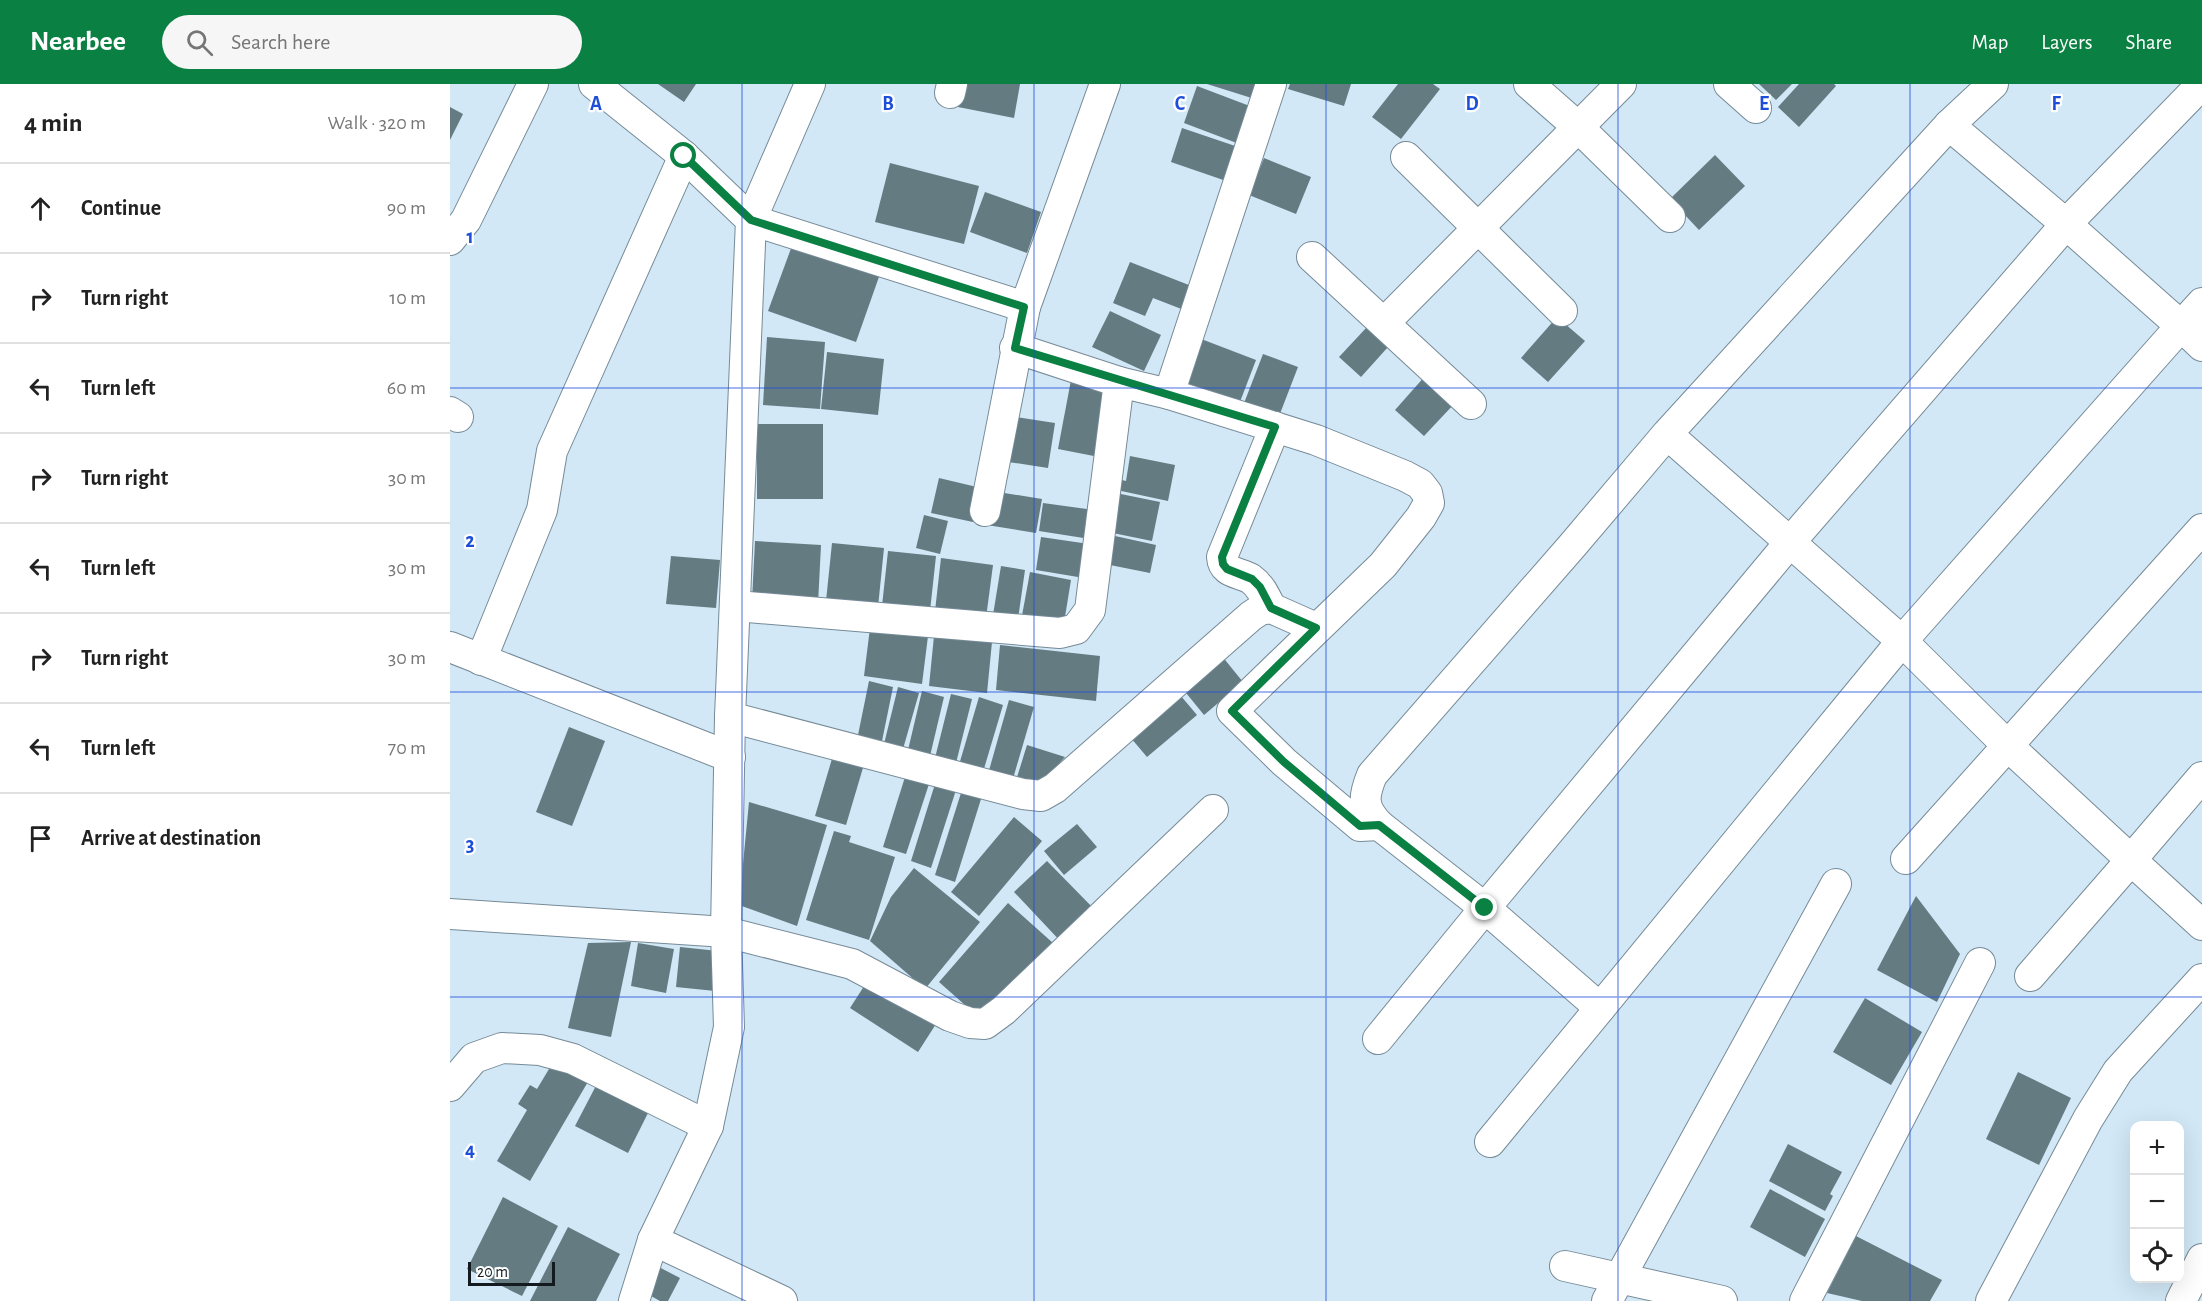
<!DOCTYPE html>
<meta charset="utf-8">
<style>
:root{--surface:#fff;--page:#f6f6f6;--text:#222;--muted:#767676;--line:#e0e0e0;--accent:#0b8043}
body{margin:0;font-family:"Alegreya Sans",sans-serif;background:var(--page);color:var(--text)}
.controls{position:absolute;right:18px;bottom:18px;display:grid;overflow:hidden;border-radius:12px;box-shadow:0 6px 24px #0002}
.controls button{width:54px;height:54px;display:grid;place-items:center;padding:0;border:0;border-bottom:2px solid var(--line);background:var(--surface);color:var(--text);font:30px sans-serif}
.scale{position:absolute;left:18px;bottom:15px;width:87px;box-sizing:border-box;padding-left:6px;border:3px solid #131b20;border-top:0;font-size:16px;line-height:21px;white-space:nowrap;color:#131b20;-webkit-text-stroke:4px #fff;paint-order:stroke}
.stop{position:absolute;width:18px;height:18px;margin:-14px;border:4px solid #0b8043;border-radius:50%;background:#fff}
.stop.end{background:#0b8043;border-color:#fff;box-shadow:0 2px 6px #0008}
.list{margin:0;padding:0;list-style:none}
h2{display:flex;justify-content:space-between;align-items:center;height:78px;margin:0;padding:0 24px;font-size:26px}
h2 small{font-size:20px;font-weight:400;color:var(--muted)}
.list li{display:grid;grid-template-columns:39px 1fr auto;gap:18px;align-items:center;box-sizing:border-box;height:90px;padding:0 24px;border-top:2px solid var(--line)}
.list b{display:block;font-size:22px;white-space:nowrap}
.list em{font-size:20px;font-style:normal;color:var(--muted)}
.icon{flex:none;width:33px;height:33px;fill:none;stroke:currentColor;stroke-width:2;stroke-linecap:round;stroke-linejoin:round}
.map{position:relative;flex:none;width:1752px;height:1217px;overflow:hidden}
header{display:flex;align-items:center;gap:36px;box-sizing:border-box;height:84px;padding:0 30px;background:var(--accent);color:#fff}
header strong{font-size:28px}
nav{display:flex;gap:33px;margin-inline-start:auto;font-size:21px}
.search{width:420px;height:54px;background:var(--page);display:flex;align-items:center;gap:15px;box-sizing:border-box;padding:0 21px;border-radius:33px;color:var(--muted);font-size:22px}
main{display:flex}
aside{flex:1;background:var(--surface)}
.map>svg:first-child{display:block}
</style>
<header>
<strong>Nearbee</strong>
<div class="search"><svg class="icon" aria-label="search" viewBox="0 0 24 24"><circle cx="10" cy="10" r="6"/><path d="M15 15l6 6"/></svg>Search here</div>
<nav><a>Map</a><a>Layers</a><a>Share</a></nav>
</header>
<main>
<aside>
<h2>4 min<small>Walk · 320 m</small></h2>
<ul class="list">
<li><svg class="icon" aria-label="ahead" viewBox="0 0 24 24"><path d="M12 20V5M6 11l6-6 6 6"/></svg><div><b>Continue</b></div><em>90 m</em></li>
<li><svg class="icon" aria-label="right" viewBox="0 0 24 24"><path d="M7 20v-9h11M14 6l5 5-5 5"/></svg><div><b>Turn right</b></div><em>10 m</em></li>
<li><svg class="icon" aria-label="left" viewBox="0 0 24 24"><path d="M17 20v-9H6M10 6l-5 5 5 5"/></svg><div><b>Turn left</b></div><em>60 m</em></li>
<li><svg class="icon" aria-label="right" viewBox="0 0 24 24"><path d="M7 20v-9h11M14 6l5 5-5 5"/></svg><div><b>Turn right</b></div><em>30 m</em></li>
<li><svg class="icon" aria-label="left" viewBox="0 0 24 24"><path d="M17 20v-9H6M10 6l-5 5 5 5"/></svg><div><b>Turn left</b></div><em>30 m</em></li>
<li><svg class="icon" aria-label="right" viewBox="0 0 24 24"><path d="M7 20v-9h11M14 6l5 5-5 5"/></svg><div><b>Turn right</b></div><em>30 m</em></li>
<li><svg class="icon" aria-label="left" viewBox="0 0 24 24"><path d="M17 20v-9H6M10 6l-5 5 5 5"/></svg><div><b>Turn left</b></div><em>70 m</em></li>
<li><svg class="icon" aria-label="arrive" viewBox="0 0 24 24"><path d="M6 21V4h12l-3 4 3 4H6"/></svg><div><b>Arrive at destination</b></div></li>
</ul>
</aside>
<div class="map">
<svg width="1752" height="1217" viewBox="0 0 1752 1217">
<rect width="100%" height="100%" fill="#d2e8f6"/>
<g fill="#637b81">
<polygon points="208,0 246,0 234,18"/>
<polygon points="512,0 570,0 564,34 508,23"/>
<polygon points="757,0 813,0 808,16"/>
<polygon points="840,0 901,0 894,22 838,5"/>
<polygon points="948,0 983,0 990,5 951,55 922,33"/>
<polygon points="1309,0 1342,0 1326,16"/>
<polygon points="1349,0 1384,0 1386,2 1349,43 1328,23"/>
<polygon points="747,2 805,24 792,61 734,39"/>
<polygon points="0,23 13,30 0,56"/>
<polygon points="732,44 794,65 782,99 721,78"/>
<polygon points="1265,71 1295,102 1249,146 1220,115"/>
<polygon points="814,74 861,93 846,130 799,111"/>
<polygon points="440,79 529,102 514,160 425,138"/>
<polygon points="535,108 591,128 577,169 520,148"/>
<polygon points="343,159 430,190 406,258 318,227"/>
<polygon points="680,178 744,203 734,226 703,214 695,232 663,219"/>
<polygon points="660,227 711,251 694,287 642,263"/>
<polygon points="1107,233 1135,257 1098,298 1071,274"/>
<polygon points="917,243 938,263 911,293 889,273"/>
<polygon points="317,253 375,258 370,325 313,321"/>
<polygon points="746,253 806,276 788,323 728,300"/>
<polygon points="377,268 434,275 428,331 371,325"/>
<polygon points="813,270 848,283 826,340 791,327"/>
<polygon points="976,291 1005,319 974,352 945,326"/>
<polygon points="621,296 663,304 649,373 608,365"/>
<polygon points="553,331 605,339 598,384 546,376"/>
<rect x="307" y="340" width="66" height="75"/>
<polygon points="680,372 725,381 718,417 662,405 664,394 676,397"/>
<polygon points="489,394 531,404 523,438 481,429"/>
<polygon points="542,407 592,415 586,449 537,441"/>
<polygon points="661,408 710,418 702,457 653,447"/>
<polygon points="593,419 644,426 640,455 589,447"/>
<polygon points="474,431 498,437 490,470 466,464"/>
<polygon points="656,450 706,461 700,489 650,479"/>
<polygon points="591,453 639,460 634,494 586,486"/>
<polygon points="305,457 371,461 368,520 302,517"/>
<polygon points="382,459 434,464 428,523 376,517"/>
<polygon points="438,467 486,472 480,527 432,522"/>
<polygon points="221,472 270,476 266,524 216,520"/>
<polygon points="491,474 543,481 536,534 485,527"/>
<polygon points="551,482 575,486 568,535 543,531"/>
<polygon points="580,488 621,496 613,545 571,537"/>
<polygon points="420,544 478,552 472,600 414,592"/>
<polygon points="484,552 542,558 537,609 479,602"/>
<polygon points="550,561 650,572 646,617 546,606"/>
<polygon points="767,566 793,598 754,631 728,599"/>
<polygon points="419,597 443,603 432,657 408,651"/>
<polygon points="448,603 469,609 453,665 434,660"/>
<polygon points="725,605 747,631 697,673 675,647"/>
<polygon points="472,607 494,613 480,672 458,666"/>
<polygon points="501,610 522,615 506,679 485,674"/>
<polygon points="529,613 553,621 533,688 509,681"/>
<polygon points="559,616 584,623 562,698 538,690"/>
<polygon points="119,643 155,657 122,742 86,728"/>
<polygon points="577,661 615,673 586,705 564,703"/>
<polygon points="384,668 415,677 396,741 365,732"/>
<polygon points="455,693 479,700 456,770 433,763"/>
<polygon points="485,700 506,706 481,784 461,777"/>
<polygon points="511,709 531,715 505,798 485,791"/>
<polygon points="299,718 377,741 347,842 289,821"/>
<polygon points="564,733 592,757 529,832 501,808"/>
<polygon points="627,740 647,763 614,791 594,767"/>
<polygon points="384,747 401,752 399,758 445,773 419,856 356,836"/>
<polygon points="597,777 648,829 614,861 564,808"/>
<polygon points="464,784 530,838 475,905 420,857 441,813"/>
<polygon points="1466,812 1510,870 1487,918 1427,886"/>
<polygon points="558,819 603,859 533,937 489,898"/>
<polygon points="181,858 161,953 118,944 138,859"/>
<polygon points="188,859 224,865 216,909 181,902"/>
<polygon points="230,863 268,867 265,907 226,903"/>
<polygon points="418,896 486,940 468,968 400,924"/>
<polygon points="1415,914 1472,948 1441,1001 1383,968"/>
<polygon points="105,975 139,996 80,1097 47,1077 77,1026 68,1020 80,1001 87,1005"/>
<polygon points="1568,988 1621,1014 1589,1081 1536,1055"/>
<polygon points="150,994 202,1021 178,1069 125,1042"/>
<polygon points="1338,1060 1392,1088 1380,1110 1383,1112 1375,1127 1319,1097"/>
<polygon points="1320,1105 1375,1135 1355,1173 1300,1143"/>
<polygon points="53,1113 108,1142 72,1212 17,1185"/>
<polygon points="118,1143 170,1170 146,1217 80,1217"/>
<polygon points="1406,1152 1492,1196 1480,1217 1412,1217 1377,1209"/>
<polygon points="205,1181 230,1194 218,1217 210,1217 192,1207"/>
</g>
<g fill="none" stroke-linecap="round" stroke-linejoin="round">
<defs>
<g id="minor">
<polyline points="144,0 234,72 301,136 280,633 276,848 279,943 258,1042 203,1156 184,1217"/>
<polyline points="360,0 301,136 575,223 535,427"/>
<polyline points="1079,0 1128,43 1220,133"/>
<polyline points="1279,0 1306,24"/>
<polyline points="500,9 502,0"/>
<polyline points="1499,41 1543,0"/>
<polyline points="956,73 1112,227"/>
<polyline points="0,156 16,136 83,0"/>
<polyline points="862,173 1021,320"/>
<polyline points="1752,219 1731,242 1752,262"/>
<polyline points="575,223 655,0"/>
<polyline points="934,239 1171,0"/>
<polyline points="669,298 719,310 821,0"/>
<polyline points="719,310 866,356 955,392 970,400 977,409 979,419 971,433 933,481 782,627 834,678 910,742 929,741"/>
<polyline points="0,328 8,333"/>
<polyline points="286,522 610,549 626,545 640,526 669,298 565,264"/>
<path d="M821,524c-5,-10 -10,-22 -20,-29 -11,-7 -28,-5 -29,-22l53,-130"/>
<polyline points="0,563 280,673"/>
<polyline points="31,576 92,426 102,367 234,72"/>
<polyline points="280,633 573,710 591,712 605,704 801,532 810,526 821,524 866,544"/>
<polyline points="1456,775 1752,445"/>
<polyline points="0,830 276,848 402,880 500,932 520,939 535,940 554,926 763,726"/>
<polyline points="1580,892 1681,776 1752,841"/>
<path d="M1150,924l-115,-100 -106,-83c-17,-18 -16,-28 -7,-50l200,-229 95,-112 282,-309 117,99 115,102 -279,315 -235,-207"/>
<polyline points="928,955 1035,824 1341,457 1616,140 1752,0"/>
<polyline points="0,1002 24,974 52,964 90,966 123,975 258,1042"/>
<polyline points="1040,1058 1452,557 1557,661 1681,776 1752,693"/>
<polyline points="203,1156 332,1217"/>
<polyline points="1115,1182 1272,1217"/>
<polyline points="1157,1217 1386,800"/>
<polyline points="1355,1217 1530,879"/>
<polyline points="1541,1217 1638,1035 1668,987 1752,895"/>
<polyline points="1731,1217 1752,1175"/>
</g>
</defs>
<use href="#minor" stroke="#768a97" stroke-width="32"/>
<use href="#minor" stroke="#fff" stroke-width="30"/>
</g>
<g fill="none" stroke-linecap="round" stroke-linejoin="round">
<polyline stroke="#0b8043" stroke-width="8" points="234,72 301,136 574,223 565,264 825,343 772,473 773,480 777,485 802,495 810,503 821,524 866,544 782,627 834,678 910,742 929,741 1035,824"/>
</g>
<path fill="none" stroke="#1d4ed8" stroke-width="1.5" stroke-opacity="0.55" d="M292,0v1217M584,0v1217M876,0v1217M1168,0v1217M1460,0v1217M0,304h1752M0,608h1752M0,913h1752"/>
<g font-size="20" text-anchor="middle" font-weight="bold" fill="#1d4ed8" stroke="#fff" stroke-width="4.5" stroke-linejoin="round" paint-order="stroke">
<text x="146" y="26">A</text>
<text x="438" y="26">B</text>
<text x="730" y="26">C</text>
<text x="1022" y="26">D</text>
<text x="1314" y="26">E</text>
<text x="1606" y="26">F</text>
<text x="20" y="159">1</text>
<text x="20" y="463">2</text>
<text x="20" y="767">3</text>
<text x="20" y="1072">4</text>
</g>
</svg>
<div class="controls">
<button>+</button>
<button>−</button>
<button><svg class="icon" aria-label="locate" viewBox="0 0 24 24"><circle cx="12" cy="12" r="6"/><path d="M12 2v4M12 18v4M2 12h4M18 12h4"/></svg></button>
</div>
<div class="scale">20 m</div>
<div class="stop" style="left:234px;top:72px"></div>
<div class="stop end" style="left:1035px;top:824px"></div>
</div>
</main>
